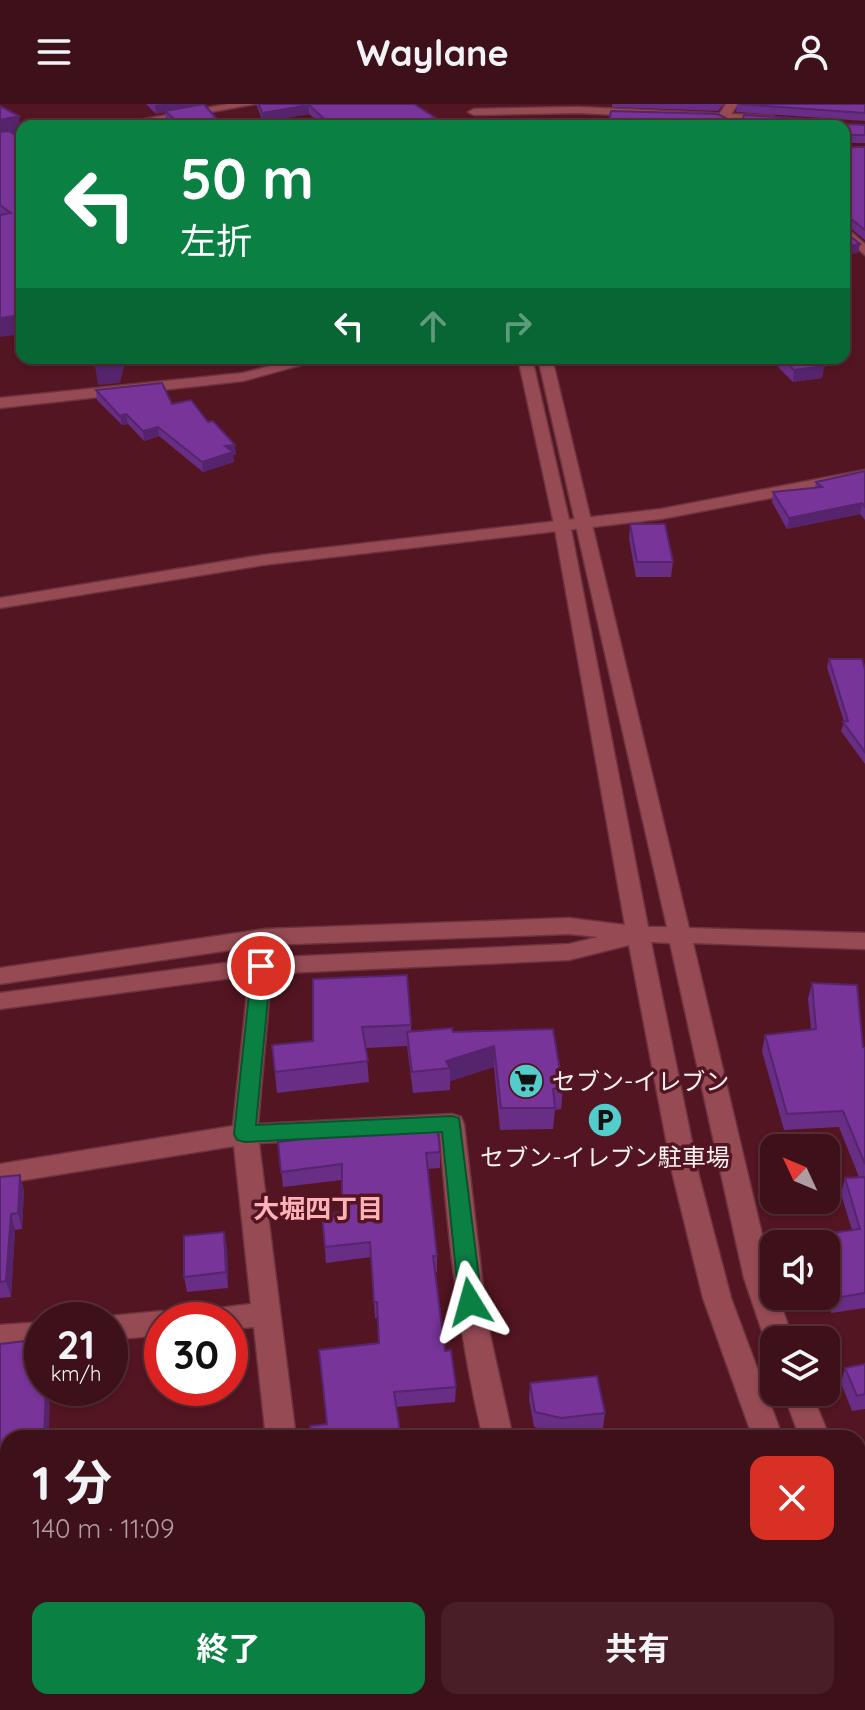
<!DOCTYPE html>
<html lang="ja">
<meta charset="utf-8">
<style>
body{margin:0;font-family:Quicksand,"Noto Sans JP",sans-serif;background:#491e26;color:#f1f3f6;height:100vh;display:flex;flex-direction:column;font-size:30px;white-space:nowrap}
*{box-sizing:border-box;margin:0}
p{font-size:26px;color:#ad9da2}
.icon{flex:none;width:44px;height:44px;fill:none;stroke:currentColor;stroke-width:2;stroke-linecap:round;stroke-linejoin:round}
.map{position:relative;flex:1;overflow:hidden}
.details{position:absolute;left:0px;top:1326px;width:866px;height:280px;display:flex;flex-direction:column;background:#3e1019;border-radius:24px 24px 0 0;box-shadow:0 2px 6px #0004,0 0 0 2px #573038}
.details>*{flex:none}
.guide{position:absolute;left:16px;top:16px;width:834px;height:244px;border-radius:16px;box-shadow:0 2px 6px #0004,0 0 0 2px #573038;background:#0b8043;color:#fff;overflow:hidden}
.needle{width:52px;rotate:314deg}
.buttons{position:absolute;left:760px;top:1030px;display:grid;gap:16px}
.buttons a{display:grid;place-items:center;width:80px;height:80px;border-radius:16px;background:#3e1019;box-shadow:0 2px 6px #0004,0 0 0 2px #573038;font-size:40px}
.speed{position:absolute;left:24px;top:1198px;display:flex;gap:16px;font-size:40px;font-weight:700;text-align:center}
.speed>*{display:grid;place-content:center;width:104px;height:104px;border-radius:50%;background:#3e1019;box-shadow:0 2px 6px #0004,0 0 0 2px #573038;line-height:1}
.speed small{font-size:20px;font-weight:400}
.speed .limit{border:12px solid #d22;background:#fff;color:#111}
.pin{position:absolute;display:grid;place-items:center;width:68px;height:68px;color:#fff;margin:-34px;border:4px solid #fff;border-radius:50%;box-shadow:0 2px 8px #0007}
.me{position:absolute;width:88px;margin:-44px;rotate:352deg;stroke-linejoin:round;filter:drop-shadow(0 0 6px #0008)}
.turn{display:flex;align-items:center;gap:28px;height:168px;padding:0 32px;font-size:36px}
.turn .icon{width:104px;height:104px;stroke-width:2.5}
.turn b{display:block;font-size:56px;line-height:68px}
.lanes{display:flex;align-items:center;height:76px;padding:0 32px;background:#0003;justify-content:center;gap:40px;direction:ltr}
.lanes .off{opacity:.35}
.round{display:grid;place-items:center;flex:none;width:84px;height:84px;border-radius:16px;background:#491e26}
.head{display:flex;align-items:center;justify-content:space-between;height:136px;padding:0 32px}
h1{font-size:48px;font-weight:700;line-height:60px}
.button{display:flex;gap:16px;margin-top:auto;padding:16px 32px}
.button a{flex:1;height:92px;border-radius:16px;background:#0b8043;color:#fff;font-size:32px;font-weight:700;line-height:92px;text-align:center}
.button a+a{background:#491e26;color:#f1f3f6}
header{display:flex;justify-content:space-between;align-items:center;height:104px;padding:0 32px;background:#3e1019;font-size:36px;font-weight:700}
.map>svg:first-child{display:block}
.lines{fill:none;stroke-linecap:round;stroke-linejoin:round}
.minor-casing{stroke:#6b343e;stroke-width:3}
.tertiary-casing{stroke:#6b343e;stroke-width:3}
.minor{fill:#964a54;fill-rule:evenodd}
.tertiary{fill:#964a54;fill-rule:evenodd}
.wall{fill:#682d84}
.shaded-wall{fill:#55246c}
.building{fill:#79349a;stroke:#55246c;stroke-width:2}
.route{fill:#0b8043;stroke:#07532c;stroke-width:2}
.labels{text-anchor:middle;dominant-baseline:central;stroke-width:7;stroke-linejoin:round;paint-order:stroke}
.poi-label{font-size:24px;fill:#fbf2f3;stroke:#531521;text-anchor:start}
.neighbourhood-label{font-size:26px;font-weight:bold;fill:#ffb1b8;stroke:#531521}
</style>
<header><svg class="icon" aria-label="menu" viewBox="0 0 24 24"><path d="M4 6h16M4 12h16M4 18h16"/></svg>Waylane<svg class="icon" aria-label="person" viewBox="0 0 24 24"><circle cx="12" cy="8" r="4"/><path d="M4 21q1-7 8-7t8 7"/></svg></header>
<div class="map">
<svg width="865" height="1606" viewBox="0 0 865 1606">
<rect width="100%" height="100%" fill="#531521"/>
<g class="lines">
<g class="minor-casing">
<path id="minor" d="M228,0h27l-122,22h-27z
M726,0h12l-8,12 11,10c-11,0 -19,2 -23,-10z
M844,122l21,18v11l-21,-18z
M301,254h25l-83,23 -243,27v-10l243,-25z
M865,366v10l-204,39 -398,46 -263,43v-10l263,-43 398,-46z
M261,854l8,2 3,6 -14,158 194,-10 9,3 3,7 23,197 26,117h-30c-24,-100 -35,-201 -43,-304l-181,9 37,295h-30l-12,-111 -24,2v-9h-48l4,-8 65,-8 -17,-158 -234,38v-20l233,-38 17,-160 3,-6z
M162,1207l10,4 2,5h-12v15l-52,5v-20h-10l10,-4z
M42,1218v24l-42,3v-24z
M0,1422h8v28h-8z"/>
</g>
<g class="tertiary-casing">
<path id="tertiary" d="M578,3l195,9 6,3 -6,3 -195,-9 -104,2 -6,-3 6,-3z
M518,254h14l38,166 78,403h19l-129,-569h14l137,570 176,5v16l-172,-6 81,342v11h4l15,44h-19v10l-5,-1 -4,-9 -21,-62 -74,-335 -19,-1 48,234 32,122 52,140h-30l-50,-140 -30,-122 -44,-231 -60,15 -308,14 -261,35v-16l261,-35 308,-14 29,-7 -29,-3 -304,11 -265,39v-16l265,-39 304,-11 56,7 -71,-401z
M783,1288h28l19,46h-30z
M858,1426l7,3v43l-7,-3z
M858,1520l7,3v43l-7,-3z"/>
</g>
<use href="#minor" class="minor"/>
<use href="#tertiary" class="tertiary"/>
</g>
<path class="wall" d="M146,0h51v2l19,12 1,8h-48l-3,-3 -1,-11 -9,2z
M256,0h158l22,22h-113l-14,-12 -46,8z
M612,0h112l-6,7 -106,-4z
M737,0h128v17l-129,-9z
M0,2l21,27 -7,1 8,6 -22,197z
M731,17l134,4v18h-21v-17z
M844,43h21v93l-21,-17z
M779,254h36l9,8 -2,12 -29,4 -15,-15z
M96,286l76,14 36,18 28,33h-3l1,7 -31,10 -44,-36 -15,5 -16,-17 -6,1 -25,-25z
M865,367v49l-5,-6 -73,15 -15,-27 1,-10 42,-4 1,-6z
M630,420l43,38 -2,15h-35l-7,-38z
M829,555l36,10v95l-24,-33 3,-9 -17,-55z
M313,875l98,46v7l142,-3 10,59 -2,21 -6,1 -2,19 -53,1 -6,-63 -44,14v9l-37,3 -6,-47 -41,2 3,34 -92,11 -5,-48 41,-4z
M812,879l53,65v260l-34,5 -6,-17h1v-52h-17l2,-8 41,-6 -11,-36 4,-16 14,-1 -20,-50 -55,3 -22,-79 3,-16 46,-6 -3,-30z
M389,1024l51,24v16l-13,1 10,87v16h-2l10,79 11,36 -1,15 -59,5 -69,17 52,-80 -1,-26h-3l-4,-61 -45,6 -4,-48 20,-3v-32l-59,7 -5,-45z
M20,1071l4,16 -2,38 -7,1 -4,67 -11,1v-121z
M227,1143l1,41 -41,4 -3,-15z
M0,1240l8,94v45l-8,1z
M865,1260v45l-13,2 -11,-28 4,-15z
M530,1279l75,30 -2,15 -43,6 -26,-7 -5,-28z"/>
<path class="shaded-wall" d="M162,0h35v3l-41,7 -1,-9z
M309,1v9l-46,8 -1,-9z
M19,12l2,17 -21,4v-17z
M216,14l1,8h-37v-2z
M436,14v8h-60z
M860,140l-2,9 -14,3v-9z
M22,211v19l-22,3v-19z
M119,254h7l-6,25 -22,2 -3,-19z
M824,262l-2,12 -29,4 1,-12z
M126,310l2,10 -6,1 -2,-9z
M158,323l1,9 -15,5 -1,-10z
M235,341l1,10h-3l1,7 -31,10 -1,-10 23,-16z
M862,399l-2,11 -73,15 2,-11z
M494,942v21l-44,14v-13l-4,-7z
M20,1071l4,16 -2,38 -4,-16z
M11,1110l4,16 -4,67 -5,-16z
M224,1128l3,15 1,41 -2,-16z
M46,1284h4l-1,50h-5z"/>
<path class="building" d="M204,0l12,14 -36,6 -15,-13z
M259,0h155l22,14 -60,8h-44l-23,-21 -47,8z
M738,0h127v9z
M0,2l19,10 -19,4z
M611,7l107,3 13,7h11l2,-6 98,6 3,3 20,1v10h-21v-9h-236z
M9,27l13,9v150l-1,1 1,24 -22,3v-103l11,-2 -11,-8v-73z
M844,43h21v83l-20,-16 -1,2z
M844,127l16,13 -16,3z
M97,254h22l-1,5 -23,3z
M782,254h33l9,8 -30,4z
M162,279l10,21 19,-4 17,22 5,-1 22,24 -10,1 8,6 -31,10 -44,-35 -15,4 -17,-17 -6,2 -24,-26z
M865,367v36l-3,-4 -73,15 -16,-26 49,-5 -6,-5z
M630,420h35l8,38h-36z
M829,555h33l3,10v83l-22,-30 5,-1z
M407,871l4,50 -49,2 6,34 -93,11 -3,-27 41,-4v-62z
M812,879l45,2 6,62 2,1v116l-22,-53 -56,3 -22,-79 51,-6z
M452,924l1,4 100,-3 10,59 -10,1 2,19h-54l-7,-62 -48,15 4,7 -38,4 -5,-40z
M437,1018l3,30 -14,1 11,103h-4l12,95 6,-1 5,37 -62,5 7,46h-89l-2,-12 17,-2 -8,-74 60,-7 -2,-41h-3l-4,-60 -45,5 -3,-32 20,-3v-48l-61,8 -3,-30 77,-9v-7l34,-1v3z
M20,1071l-2,38 -7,1 -5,67 -6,1v-105z
M865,1073v116l-29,5 -10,-24v-30h-12l-3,-8 49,-7 -15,-51z
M224,1128l2,40 -42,5v-41z
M42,1235v49h4l-2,50h-36v30h-8v-124z
M865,1260v30l-8,2 -12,-28z
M597,1272l8,37 -44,5 -26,-6 -5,-29z
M8,1494v104h513v8h-521v-111z"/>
<path class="route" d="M261,856l10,6 -15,159 196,-9 7,2 23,184 -4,7 -8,3 -8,-3 -3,-7 -17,-170 -197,10 -8,-2 -3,-6 18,-168z"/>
<defs>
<g id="supermarket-disc" transform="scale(1.8)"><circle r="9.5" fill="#53cdcb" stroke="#531521"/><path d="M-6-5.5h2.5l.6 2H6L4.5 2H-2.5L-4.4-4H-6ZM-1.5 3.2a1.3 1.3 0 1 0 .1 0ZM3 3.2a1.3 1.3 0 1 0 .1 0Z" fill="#111"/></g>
<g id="parking-disc" transform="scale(1.8)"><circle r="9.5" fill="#53cdcb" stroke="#531521"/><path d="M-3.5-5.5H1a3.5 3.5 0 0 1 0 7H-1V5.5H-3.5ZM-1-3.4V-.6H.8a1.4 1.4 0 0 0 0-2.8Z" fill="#111"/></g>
</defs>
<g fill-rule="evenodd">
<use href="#supermarket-disc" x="526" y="977"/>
<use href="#parking-disc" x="605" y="1016"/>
</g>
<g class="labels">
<g class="poi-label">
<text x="552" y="977">セブン-イレブン</text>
<text x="605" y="1053" text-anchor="middle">セブン-イレブン駐車場</text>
</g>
<g class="neighbourhood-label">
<text x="318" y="1104">大堀四丁目</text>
</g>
</g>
</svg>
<div class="buttons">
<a><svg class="needle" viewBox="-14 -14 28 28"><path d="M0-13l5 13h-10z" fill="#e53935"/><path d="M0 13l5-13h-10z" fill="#ad9da2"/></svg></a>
<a><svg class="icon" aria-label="sound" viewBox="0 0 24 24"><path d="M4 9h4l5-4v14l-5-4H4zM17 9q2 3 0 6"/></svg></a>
<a><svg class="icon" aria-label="layers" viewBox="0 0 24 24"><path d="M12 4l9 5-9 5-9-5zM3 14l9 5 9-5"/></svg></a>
</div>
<div class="speed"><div>21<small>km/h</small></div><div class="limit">30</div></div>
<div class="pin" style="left:261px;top:862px;background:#d93025"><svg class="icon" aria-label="arrive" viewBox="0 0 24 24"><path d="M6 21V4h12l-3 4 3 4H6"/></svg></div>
<svg class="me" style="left:470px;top:1198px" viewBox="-20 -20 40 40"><path d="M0-17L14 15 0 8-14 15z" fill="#0b8043" stroke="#fff" stroke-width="4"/></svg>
<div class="guide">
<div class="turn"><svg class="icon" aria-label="left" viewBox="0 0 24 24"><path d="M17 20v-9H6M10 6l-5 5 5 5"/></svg><div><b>50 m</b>左折</div></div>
<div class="lanes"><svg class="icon" aria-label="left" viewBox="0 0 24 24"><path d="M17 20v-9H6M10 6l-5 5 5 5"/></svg><svg class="icon off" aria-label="ahead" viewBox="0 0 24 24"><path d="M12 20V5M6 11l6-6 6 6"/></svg><svg class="icon off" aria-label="right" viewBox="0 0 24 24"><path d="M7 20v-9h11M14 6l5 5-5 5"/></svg></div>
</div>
<section class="details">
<div class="head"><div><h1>1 分</h1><p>140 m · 11:09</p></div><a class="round" style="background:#d93025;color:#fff"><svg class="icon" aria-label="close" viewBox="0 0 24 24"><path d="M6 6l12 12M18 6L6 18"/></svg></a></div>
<div class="button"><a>終了</a><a>共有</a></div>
</section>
</div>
